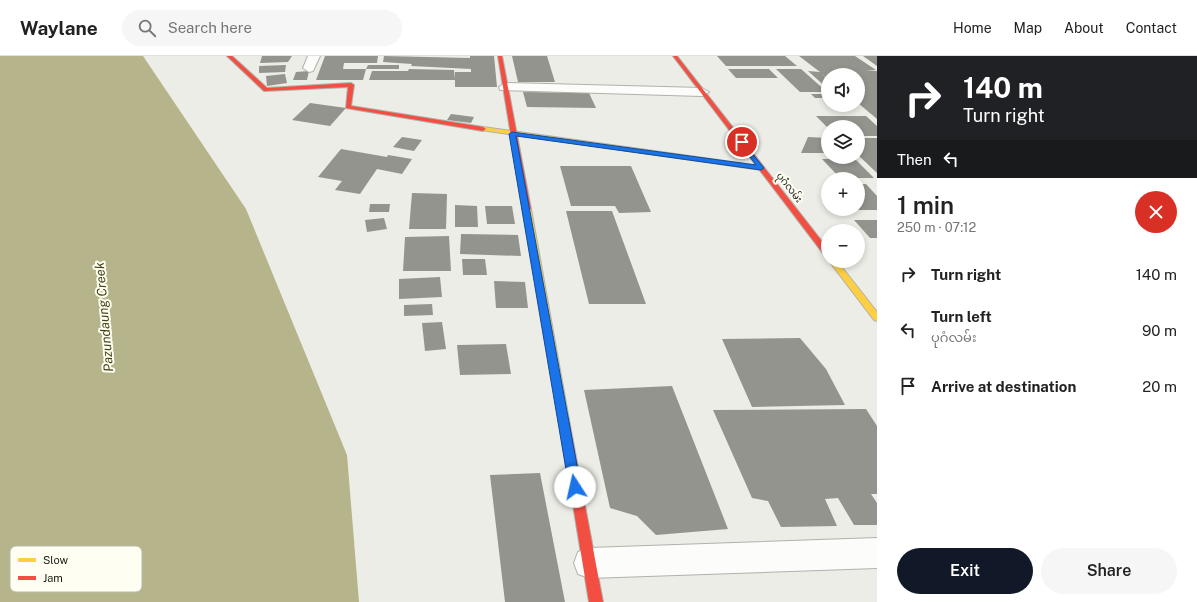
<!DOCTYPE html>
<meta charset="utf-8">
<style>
body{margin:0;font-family:"Public Sans","Noto Sans Myanmar",sans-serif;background:#f6f6f6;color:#222;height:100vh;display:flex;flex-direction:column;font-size:15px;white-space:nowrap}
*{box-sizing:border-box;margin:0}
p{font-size:13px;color:#767676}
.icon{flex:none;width:22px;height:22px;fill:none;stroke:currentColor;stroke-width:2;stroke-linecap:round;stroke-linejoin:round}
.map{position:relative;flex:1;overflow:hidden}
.sheet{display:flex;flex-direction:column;background:#fff;width:320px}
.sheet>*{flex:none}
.banner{background:#202124;color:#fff;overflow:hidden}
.fabs{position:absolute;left:821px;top:12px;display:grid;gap:8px}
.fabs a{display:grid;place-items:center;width:44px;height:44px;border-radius:50%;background:#fff;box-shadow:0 2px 6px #0003;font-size:20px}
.pin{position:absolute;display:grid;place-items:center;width:34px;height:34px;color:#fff;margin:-17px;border:2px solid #fff;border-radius:50%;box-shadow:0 1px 4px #0007}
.me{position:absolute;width:44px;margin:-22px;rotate:350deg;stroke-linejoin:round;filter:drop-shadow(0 0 3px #0008)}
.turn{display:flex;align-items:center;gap:14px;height:84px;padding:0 20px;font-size:18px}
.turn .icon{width:52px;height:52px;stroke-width:2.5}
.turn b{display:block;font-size:28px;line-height:34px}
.then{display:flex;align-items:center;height:38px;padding:0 20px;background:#0003;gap:8px;font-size:15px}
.round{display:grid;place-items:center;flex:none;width:42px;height:42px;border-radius:21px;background:#f6f6f6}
.overview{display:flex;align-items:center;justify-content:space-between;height:68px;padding:0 20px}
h1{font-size:24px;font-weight:600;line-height:30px}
.button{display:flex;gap:8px;margin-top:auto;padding:8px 20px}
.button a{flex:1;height:46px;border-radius:24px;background:#111827;color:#fff;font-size:16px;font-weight:600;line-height:46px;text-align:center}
.button a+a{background:#f6f6f6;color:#222}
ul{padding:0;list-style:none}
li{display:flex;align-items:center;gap:12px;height:56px;padding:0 20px}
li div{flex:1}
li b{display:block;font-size:15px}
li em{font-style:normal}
header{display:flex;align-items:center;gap:24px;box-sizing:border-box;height:56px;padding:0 20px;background:#fff;border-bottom:1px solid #e0e0e0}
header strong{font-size:19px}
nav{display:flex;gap:22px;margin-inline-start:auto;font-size:14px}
.search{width:280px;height:36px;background:#f6f6f6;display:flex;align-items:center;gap:10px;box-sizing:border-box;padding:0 14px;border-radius:22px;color:#767676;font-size:15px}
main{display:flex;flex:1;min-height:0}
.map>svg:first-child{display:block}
.water{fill:#b5b48a}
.building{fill:#94948f}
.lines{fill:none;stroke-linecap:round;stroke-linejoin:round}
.street-casing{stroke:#b1b1ac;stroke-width:2}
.slow-casing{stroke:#b1b1ac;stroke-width:2}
.jam-casing{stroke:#b1b1ac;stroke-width:2}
.street{fill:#fcfcfb;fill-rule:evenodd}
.slow{fill:#ffcf43;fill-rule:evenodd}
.jam{fill:#f24e42;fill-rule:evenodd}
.route{fill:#1a73e8;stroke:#114b97}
.labels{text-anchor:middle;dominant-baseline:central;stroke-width:4;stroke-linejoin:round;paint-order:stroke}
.far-street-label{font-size:10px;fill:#191915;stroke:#fefef2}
.water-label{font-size:13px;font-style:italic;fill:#454315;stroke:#fefef2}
.key{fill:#fefef2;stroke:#b9b9b0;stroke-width:1}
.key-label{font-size:11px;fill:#191915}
</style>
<header>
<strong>Waylane</strong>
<div class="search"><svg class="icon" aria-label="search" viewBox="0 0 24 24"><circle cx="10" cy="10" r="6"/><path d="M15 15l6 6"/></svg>Search here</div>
<nav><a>Home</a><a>Map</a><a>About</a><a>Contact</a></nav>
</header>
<main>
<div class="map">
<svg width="877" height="546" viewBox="0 0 877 546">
<rect width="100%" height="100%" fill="#edede7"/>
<path class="water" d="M0,0h143l103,153 101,246 12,147h-359z"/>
<path class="building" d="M262,0h30l-4,6 -28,1z
M325,0h53l-1,7h-33l-1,6h23l-3,11h-47z
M384,0l86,2v-2h24l3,31h-42v-7h-86l3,-9h36l1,-2 45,1 1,9v-7h16v-3l-60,-3 1,-2 -29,-2z
M512,0h35l8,26h-37z
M717,0h68l12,10h-71z
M799,0h56l21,14 -10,1h11v48l-19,-16v-28h-30v4l-6,-5 6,6v9l-20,-18 12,1z
M863,0h14v10z
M286,9l-1,7 -26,1v-7z
M368,9h31v4h-33z
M728,13h41l9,9h-42z
M776,13h25l26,23h-27z
M309,15l-2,9h-14l3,-8z
M285,18l2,9 -20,3 -1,-10z
M523,36l66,1 7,15 -69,-1z
M811,38h17v4h-13z
M310,47l36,5 -16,18 -38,-6z
M451,58l23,3 -3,6 -24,-3z
M816,60h50l11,10v10h-19v-9h-31z
M402,81l20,3 -8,11 -21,-4z
M808,81l20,1v15h-27z
M858,82h19v35l-19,-18z
M341,93l46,8 1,-2 24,4 -10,15 -25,-5 -17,25 -25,-4 7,-9 -24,-4z
M822,103h33l19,19h-34z
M560,110h71l20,46 -32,1 -4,-7h-44z
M858,128h8l11,12v14h-19z
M412,137l35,1 -1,35h-37z
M370,148h20l-1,8h-20z
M455,149l22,1 1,21h-23z
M485,150h27l3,18h-28z
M566,155h46l34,93h-57z
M384,162l3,11 -20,3 -2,-12z
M854,164h23v18h-7z
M461,178l57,1 3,21 -61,-2z
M449,180l2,35h-48l2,-34z
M462,203h23l2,16h-24z
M440,221l2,20 -43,2v-20z
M494,225l31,1 3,26h-32z
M432,248l1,11 -29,1v-11z
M442,266l4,27 -21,2 -3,-28z
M800,282l26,31 19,36 -93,2 -30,-68z
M506,288l5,30 -51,1 -3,-30z
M672,330l56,143 -72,6 -19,-19 -27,-8 -26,-118z
M866,353l11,17v68h-6l6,9v22h-23l-16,-27 -13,1 12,27 -56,1 -13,-26 -16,-3 -39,-88z
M540,417l25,129h-60l-15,-127z"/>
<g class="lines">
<g class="street-casing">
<path id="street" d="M308,0h12l-7,15 -4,1 -6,-4z
M505,27l197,5 7,4 -7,4 -202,-6 -1,-3z
M877,482v30l-288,10 -11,-4 -4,-11 4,-11 11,-4z"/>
</g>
<g class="slow-casing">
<path id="slow" d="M483,71l278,39 3,2 -3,2 -280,-40v-2z
M524,151h3l4,2 38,211 -1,3 -4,1 -4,-1 -1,-3 -36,-211z
M829,205h8l40,51v9l-3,-1z"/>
</g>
<g class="jam-casing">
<path id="jam" d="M227,0h5l35,32 84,-5 3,2 -3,21 132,21 3,2 -3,2 -137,-23 2,-21 -84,4z
M498,0h4l29,153 -4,2 -4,-2z
M673,0h4l151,193v8l-3,-1z
M564,360l4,1 1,3 34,182h-14l-30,-182 1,-3z"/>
</g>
<use href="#street" class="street"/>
<use href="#slow" class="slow"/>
<use href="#jam" class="jam"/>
</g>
<path class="route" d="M512,76l244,33 -17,-23 3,-1 22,27 -3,2 -245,-34 65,351 -2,4 -4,1 -4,-1 -2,-4 -60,-353z"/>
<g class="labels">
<g class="far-street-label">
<text transform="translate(790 131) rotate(52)">ပုဂံလမ်း</text>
</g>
<g class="water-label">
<text transform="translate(104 261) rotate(-95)">Pazundaung Creek</text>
</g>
</g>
<rect x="10" y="490" width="132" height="46" rx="6" class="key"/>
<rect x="18" y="502" width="18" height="4" fill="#ffcf43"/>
<rect x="18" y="520" width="18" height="4" fill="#f24e42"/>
<g class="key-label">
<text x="43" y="508">Slow</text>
<text x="43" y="526">Jam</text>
</g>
</svg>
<div class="fabs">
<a><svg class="icon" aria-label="sound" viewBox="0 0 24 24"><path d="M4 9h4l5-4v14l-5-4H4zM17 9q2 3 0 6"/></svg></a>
<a><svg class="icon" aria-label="layers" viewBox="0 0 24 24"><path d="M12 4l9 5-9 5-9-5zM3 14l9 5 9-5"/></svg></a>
<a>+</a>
<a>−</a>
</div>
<div class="pin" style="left:742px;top:86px;background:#d93025"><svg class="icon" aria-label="arrive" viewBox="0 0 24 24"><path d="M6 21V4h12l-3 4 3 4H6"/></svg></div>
<svg class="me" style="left:575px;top:431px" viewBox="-20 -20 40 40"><circle r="19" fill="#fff"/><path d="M0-13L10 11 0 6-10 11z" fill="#1a73e8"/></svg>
</div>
<section class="sheet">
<div class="banner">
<div class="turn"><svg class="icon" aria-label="right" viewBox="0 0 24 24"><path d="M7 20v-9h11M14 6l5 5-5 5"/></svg><div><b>140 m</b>Turn right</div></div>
<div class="then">Then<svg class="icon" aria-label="left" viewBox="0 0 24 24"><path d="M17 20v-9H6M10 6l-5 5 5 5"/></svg></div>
</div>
<div class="overview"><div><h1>1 min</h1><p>250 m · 07:12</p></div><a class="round" style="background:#d93025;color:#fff"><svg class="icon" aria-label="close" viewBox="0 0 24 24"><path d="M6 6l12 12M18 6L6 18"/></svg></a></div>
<ul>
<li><svg class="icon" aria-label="right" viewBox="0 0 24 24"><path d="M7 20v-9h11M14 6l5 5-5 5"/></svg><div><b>Turn right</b></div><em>140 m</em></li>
<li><svg class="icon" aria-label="left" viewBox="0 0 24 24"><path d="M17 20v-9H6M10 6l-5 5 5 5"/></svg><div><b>Turn left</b><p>ပုဂံလမ်း</p></div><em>90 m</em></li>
<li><svg class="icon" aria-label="arrive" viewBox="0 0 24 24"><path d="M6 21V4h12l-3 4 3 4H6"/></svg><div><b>Arrive at destination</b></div><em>20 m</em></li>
</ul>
<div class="button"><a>Exit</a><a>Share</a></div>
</section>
</main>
